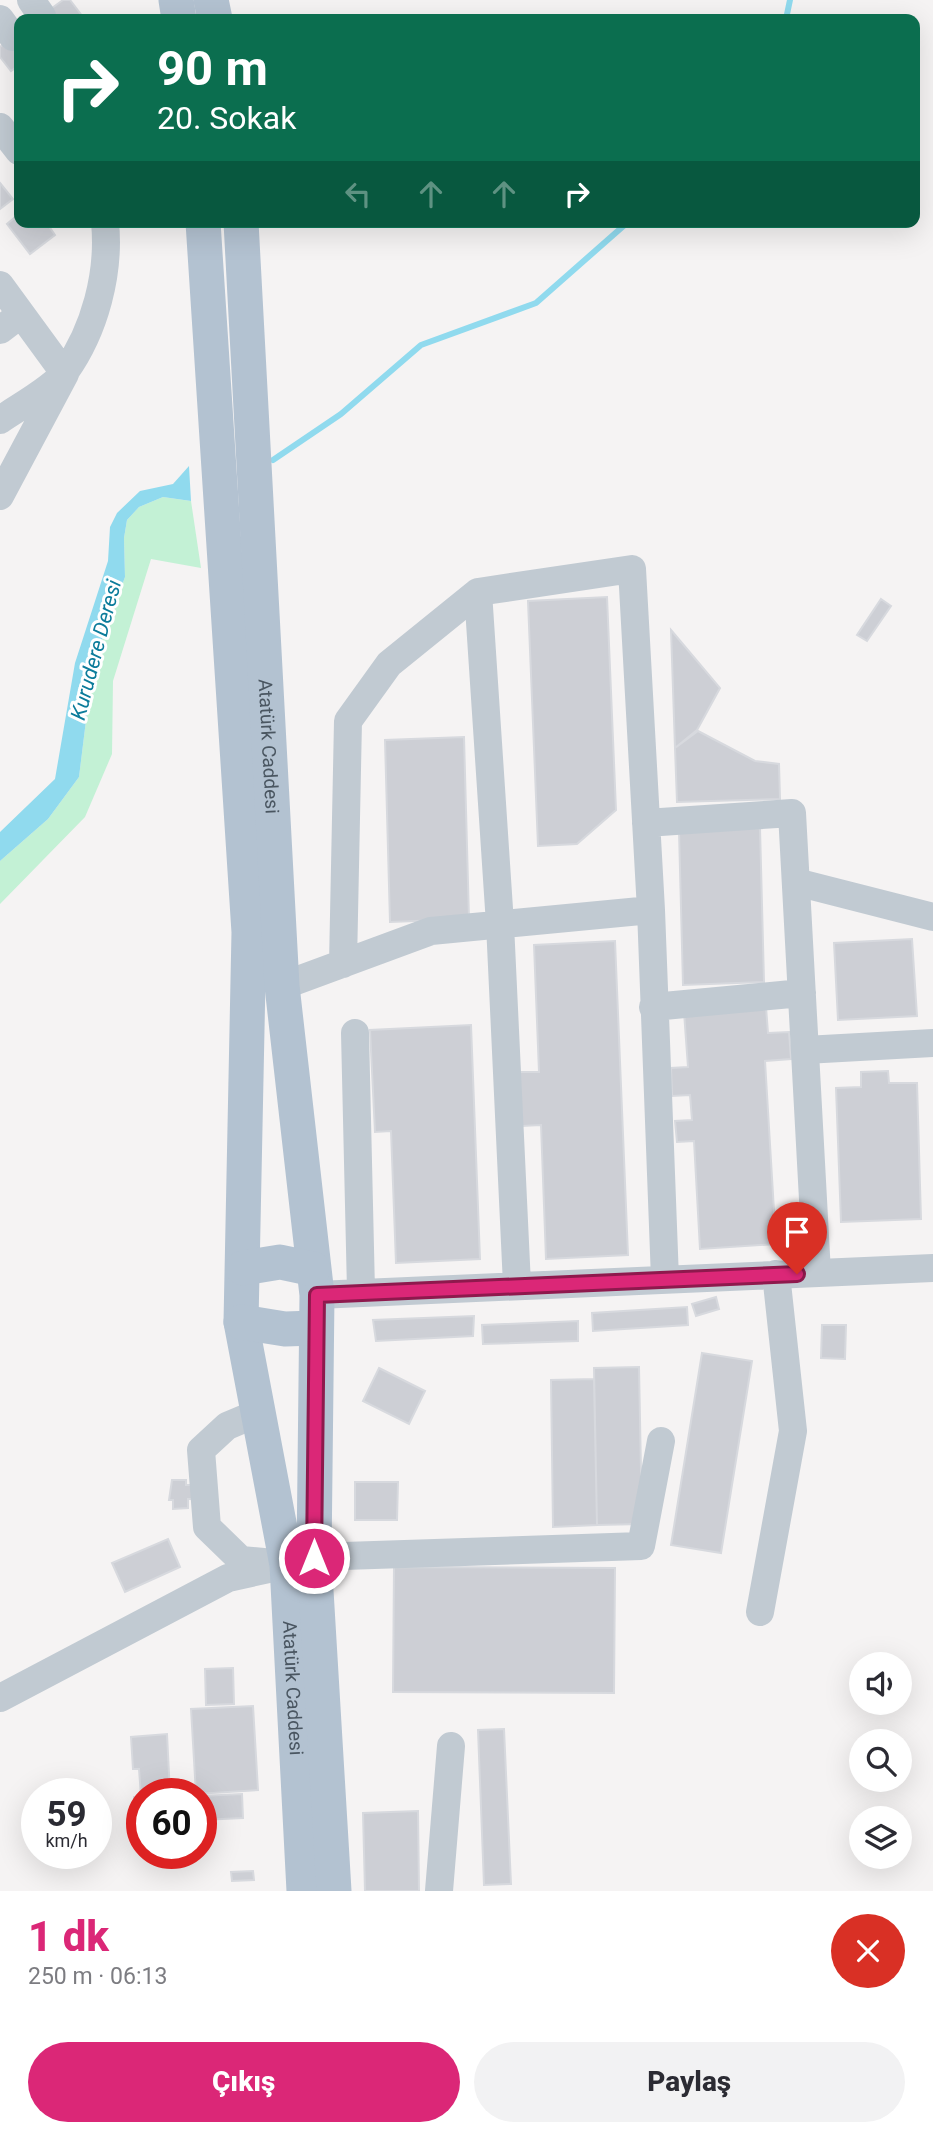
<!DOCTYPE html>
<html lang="tr">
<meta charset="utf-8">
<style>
body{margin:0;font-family:Roboto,sans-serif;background:#f2f2f3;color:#2b2b33;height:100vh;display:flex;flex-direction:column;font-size:26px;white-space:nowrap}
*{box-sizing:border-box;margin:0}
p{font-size:23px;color:#7c7c81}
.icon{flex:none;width:38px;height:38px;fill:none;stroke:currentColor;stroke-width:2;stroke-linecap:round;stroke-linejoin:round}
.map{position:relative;height:1891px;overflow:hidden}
.drawer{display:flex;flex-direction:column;background:#fff;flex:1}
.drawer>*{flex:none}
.top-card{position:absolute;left:14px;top:14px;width:906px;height:214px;border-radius:14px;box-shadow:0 7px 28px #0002;background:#0b6e4f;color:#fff;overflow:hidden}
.controls{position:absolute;left:849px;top:1652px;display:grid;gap:14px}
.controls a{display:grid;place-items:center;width:63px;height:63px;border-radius:50%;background:#fff;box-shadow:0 7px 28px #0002;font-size:35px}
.speed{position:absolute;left:21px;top:1778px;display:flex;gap:14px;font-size:35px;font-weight:700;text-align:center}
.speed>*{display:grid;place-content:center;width:91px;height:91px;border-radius:50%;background:#fff;box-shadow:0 7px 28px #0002;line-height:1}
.speed small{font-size:18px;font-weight:400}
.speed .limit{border:10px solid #d22;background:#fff;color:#111}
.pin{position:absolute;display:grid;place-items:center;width:60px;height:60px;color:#fff;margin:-72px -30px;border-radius:50% 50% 50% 0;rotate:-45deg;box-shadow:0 0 7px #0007}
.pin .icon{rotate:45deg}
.me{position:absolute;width:77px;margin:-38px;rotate:0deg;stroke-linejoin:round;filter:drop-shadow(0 0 5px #0008)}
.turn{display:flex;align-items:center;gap:24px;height:147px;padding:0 28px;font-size:32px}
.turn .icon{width:91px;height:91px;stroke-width:2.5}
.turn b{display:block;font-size:49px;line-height:60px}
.lanes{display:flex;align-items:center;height:66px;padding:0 28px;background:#0003;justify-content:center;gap:35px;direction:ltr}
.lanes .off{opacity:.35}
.round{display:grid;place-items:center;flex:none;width:74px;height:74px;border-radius:37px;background:#f2f2f3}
.head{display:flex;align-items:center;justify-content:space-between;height:119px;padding:0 28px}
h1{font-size:42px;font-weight:800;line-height:52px;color:#db2777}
.button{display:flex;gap:14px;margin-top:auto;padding:14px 28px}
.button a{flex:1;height:80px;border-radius:42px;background:#db2777;color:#fff;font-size:28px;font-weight:800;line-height:80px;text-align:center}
.button a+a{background:#f2f2f3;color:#2b2b33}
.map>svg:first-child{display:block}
.green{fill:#c3f1d5}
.water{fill:#90daee}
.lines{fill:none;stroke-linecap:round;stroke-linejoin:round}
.stream{stroke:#90daee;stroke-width:6}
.building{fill:#cdcfd5;stroke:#d7d9de;stroke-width:2}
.minor{stroke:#c1cad2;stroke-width:28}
.major{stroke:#b3c2d1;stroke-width:35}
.route-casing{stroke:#8e194d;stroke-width:18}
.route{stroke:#db2777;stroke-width:12}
.labels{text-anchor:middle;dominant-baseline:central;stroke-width:6;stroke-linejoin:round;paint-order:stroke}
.street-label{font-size:19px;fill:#4a5661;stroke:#fff}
.water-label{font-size:21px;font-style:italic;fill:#0c7c9b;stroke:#fff}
</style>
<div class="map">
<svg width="933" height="1891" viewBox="0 0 933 1891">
<rect width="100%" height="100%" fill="#f5f3f3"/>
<path class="green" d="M163,497l28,4 10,67 -50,-9 -38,122 -1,73 -27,63 -85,87v-43l48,-42 31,-42 14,-113 32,-87 -1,-39 3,-18 12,-13z"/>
<path class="water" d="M189,466l2,35 -28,-4 -24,10 -12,13 -3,18 1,39 -32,87 -14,113 -31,42 -48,42v-29l55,-53 20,-116 33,-102 2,-34 7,-14 23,-22 33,-7z"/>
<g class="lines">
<path class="stream" d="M786,19l4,-19
M273,460l68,-46 80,-69 115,-42 92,-81"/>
</g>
<path class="building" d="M63,0h7l13,17 -46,2z
M19,32v33l-8,6 -11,-14v-10z
M0,183l13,16 -13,10z
M19,214v8h27l9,13 -25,19 -23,-30z
M607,597l9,213 -39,34 -39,2 -10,-245z
M881,599l10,7 -24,35 -10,-6z
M671,630l49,58 -23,42 -22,18z
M698,731l57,30 24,3 1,35 -103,3 -2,-54z
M464,737l5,182 -79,3 -5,-182z
M760,828l4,154 -81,3 -4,-154z
M912,939l5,77 -79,4 -4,-77z
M615,941l13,314 -82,4 -5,-134 -19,1 -3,-54h20l-5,-127z
M766,1007l2,26 21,-1 2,27 -26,2 11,183 -76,5 -6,-108 -17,1 -2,-21 17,-1 -2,-25 -18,1 -1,-28 17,-1 -4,-55z
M471,1025l9,234 -84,4 -5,-132 -16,1 -5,-102z
M888,1071l1,12h28l4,136 -80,3 -5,-134 25,-1v-15z
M716,1297l3,12 -23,7 -4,-12z
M687,1307l1,18 -95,6 -1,-18z
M474,1316l-1,20 -97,5 -3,-21z
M578,1321v20l-95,3 -1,-19z
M822,1325h24l-1,34 -24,-1z
M702,1353l50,8 -31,192 -50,-8z
M639,1367l3,157 -45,1 -3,-157z
M379,1368l46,23 -16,33 -46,-23z
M594,1379l3,146 -44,2 -2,-147z
M172,1480h14v5h6v14h-4v9l-15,1v-9h-4z
M355,1482h43l-1,38h-42z
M168,1539l12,28 -55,25 -13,-29z
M394,1567l221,1 -1,125 -221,-1z
M233,1668l1,36 -28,1 -1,-36z
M253,1706l5,84 -62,4 -5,-85z
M504,1729l7,155 -27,1 -6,-155z
M167,1734l3,60h-28v45l-5,1 -3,-43 7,-1 -2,-27h-6l-2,-32z
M242,1794l1,24 -42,2v-24z
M418,1811l1,80h-54l-2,-78z
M253,1871l1,9 -22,1 -1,-9z"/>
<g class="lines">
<path class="minor" d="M31,0l11,16
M0,19l13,18
M0,127l19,24
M0,285l65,89 -65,122
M0,330l21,-16
M0,420c17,-12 54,-32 65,-48 30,-42 45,-99 40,-150
M478,592l22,332 17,361
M646,823l146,-10 25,460
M796,882l137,35
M343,964l5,-243 41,-57 89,-72 154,-23 19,341 14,369
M282,986l149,-55 220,-21
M653,1007l149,-14
M355,1033l6,258
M805,1050l128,-7
M317,1295l616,-27
M258,1413l-31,13 -26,24 6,77 34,33 33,3
M314,1557l327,-11 20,-105
M760,1612l33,-181 -17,-157
M0,1698l228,-120 59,-13
M439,1891l12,-145"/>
<g class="major">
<path d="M176,0l3,19"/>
<path d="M211,0l4,19"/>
<path id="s1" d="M203,222l46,710 -8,390 46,243 17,326"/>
<path id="s2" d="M241,222l41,764 35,309 -3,262 20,334"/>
<path d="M243,1268l37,-6 33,7"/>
<path d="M241,1322l44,7 30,-1"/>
</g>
</g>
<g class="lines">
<g class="route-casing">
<path id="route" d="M314,1558l3,-263 480,-21"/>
</g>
<use href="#route" class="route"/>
</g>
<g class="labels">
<g class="street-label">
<text stroke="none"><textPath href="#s2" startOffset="525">Atatürk Caddesi</textPath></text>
<text stroke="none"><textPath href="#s1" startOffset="1472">Atatürk Caddesi</textPath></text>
</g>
<g class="water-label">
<text transform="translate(96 650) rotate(-75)">Kurudere Deresi</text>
</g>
</g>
</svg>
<div class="controls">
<a><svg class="icon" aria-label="sound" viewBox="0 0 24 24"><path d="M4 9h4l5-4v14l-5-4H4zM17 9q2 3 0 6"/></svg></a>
<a><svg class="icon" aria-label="search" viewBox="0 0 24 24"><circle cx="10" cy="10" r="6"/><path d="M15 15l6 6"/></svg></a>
<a><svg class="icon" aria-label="layers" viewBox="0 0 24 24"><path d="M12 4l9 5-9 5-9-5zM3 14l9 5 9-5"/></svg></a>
</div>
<div class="speed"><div>59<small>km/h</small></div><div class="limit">60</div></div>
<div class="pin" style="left:797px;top:1274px;background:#d93025"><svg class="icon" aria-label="arrive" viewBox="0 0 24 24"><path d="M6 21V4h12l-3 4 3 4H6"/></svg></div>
<svg class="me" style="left:314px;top:1558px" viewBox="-20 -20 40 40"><circle r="17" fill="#db2777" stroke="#fff" stroke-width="3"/><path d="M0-11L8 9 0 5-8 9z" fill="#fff"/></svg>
<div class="top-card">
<div class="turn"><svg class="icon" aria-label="right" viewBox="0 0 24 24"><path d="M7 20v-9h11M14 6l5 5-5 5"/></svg><div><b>90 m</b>20. Sokak</div></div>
<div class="lanes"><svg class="icon off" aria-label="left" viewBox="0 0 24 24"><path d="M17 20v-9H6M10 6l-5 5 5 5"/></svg><svg class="icon off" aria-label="ahead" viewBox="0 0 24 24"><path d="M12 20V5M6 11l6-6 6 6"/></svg><svg class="icon off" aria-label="ahead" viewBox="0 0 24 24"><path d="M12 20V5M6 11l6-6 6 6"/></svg><svg class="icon" aria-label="right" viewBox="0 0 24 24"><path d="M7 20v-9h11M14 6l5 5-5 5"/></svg></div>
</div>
</div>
<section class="drawer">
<div class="head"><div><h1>1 dk</h1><p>250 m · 06:13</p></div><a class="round" style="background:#d93025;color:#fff"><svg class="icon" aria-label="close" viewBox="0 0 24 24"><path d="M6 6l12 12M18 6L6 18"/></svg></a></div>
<div class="button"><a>Çıkış</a><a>Paylaş</a></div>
</section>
